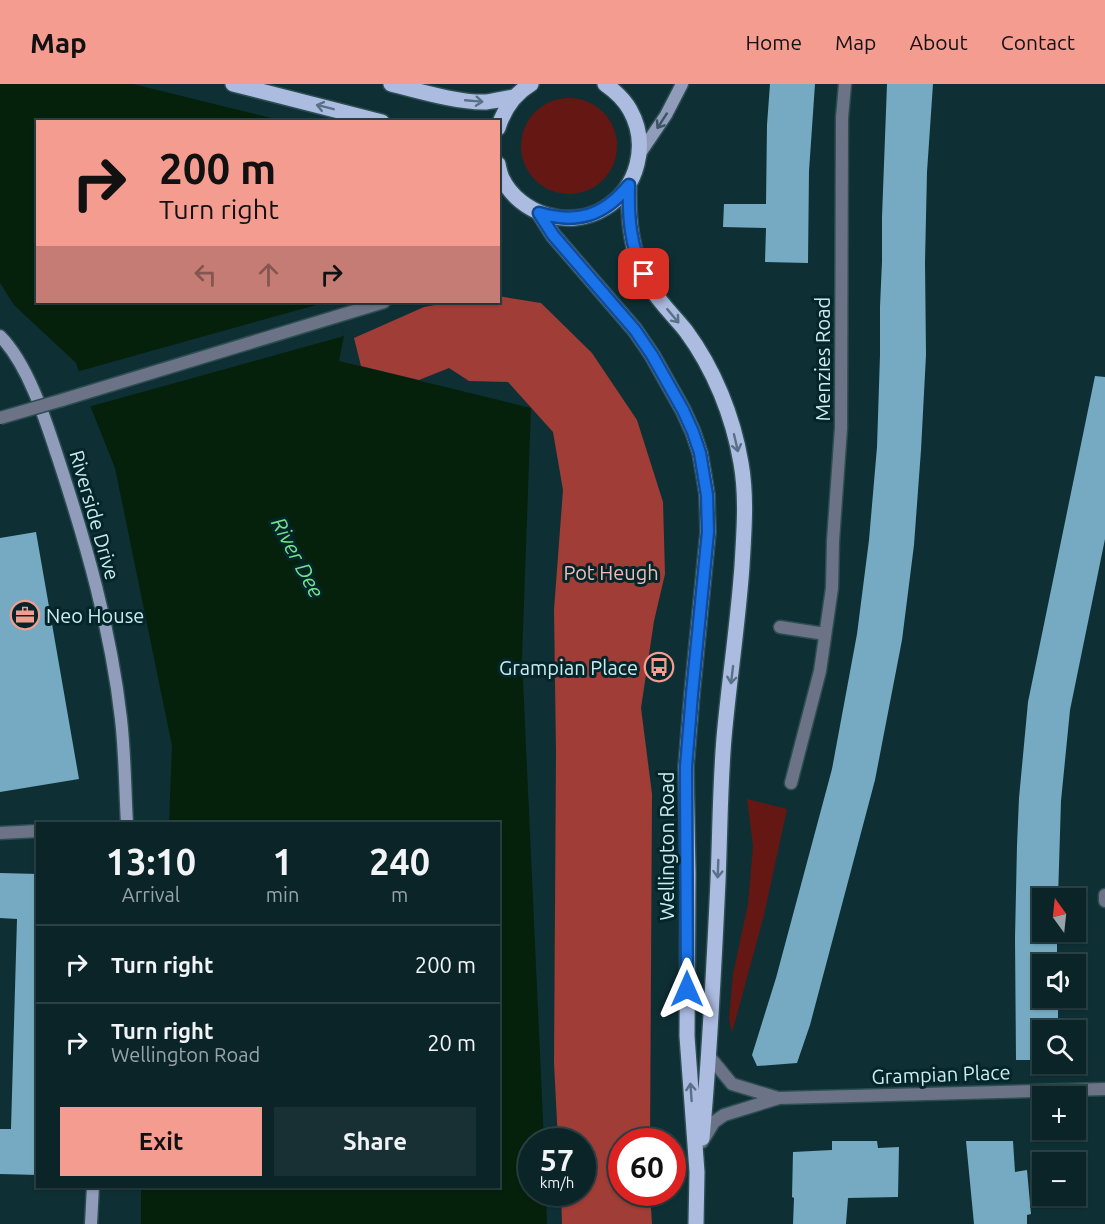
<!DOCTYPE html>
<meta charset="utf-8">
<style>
body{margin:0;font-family:Ubuntu,sans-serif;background:#183034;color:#f1f3f6;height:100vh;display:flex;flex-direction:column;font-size:22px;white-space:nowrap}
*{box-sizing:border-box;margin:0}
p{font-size:20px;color:#99a4a8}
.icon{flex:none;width:33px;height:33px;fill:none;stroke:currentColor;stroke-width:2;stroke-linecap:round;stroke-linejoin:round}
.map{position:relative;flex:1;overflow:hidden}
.details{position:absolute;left:36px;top:738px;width:464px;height:366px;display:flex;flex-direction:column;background:#0a2428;border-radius:0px;box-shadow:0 2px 4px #0004,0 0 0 2px #2a4145}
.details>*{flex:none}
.hud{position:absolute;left:36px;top:36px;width:464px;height:183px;border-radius:0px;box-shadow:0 2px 4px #0004,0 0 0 2px #2a4145;background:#f59c91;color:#111;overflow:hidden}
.needle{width:39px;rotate:345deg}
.controls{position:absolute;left:1032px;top:804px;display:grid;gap:12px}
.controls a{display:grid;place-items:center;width:54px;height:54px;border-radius:0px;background:#0a2428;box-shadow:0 2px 4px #0004,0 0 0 2px #2a4145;font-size:30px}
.speed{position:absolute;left:518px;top:1044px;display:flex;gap:12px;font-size:30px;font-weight:700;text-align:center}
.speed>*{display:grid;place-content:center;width:78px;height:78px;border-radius:50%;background:#0a2428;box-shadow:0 2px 4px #0004,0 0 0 2px #2a4145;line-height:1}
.speed small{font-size:15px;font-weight:400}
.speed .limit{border:9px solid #d22;background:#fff;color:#111}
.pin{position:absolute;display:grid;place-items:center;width:51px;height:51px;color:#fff;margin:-26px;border-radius:12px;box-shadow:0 3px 9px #0006}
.me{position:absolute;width:66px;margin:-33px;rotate:0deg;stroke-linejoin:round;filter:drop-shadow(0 0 4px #0008)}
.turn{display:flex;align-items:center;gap:21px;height:126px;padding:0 24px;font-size:27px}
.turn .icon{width:78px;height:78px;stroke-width:2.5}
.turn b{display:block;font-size:42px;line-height:51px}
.lanes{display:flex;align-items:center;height:57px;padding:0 24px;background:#0003;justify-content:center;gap:30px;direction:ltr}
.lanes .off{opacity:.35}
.eta{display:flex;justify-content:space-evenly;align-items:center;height:102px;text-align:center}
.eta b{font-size:36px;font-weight:600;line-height:42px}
.button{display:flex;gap:12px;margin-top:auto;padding:12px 24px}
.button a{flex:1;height:69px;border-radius:0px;background:#f59c91;color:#111;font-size:24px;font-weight:600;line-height:69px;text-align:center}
.button a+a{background:#183034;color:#f1f3f6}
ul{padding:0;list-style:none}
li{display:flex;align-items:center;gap:18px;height:78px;padding:0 24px;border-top:2px solid #2a4145}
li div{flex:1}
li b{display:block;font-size:22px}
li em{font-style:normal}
header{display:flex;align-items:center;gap:36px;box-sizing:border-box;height:84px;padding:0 30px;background:#f59c91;color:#111}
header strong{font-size:28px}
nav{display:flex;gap:33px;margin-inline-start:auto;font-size:21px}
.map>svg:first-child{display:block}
.green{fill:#651713}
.forest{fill:#a03d36}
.water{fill:#06210b}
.pier{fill:#0e3035}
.building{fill:#75aac2}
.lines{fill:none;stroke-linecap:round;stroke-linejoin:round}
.street-casing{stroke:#2c4e53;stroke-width:15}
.secondary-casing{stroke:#2c4e53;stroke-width:15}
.primary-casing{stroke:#2c4e53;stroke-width:18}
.street{stroke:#6c7386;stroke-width:12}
.secondary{stroke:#909cb9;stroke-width:12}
.primary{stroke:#acbce1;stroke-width:15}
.street-bridge-casing{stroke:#2c4e53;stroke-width:15;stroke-linecap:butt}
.street-bridge{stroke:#6c7386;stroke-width:12}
.oneway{stroke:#587186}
.oneway2{stroke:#3b5564}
.route-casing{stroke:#114b97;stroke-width:15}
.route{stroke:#1a73e8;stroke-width:10}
.labels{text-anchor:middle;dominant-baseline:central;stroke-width:6;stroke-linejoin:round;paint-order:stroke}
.street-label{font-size:20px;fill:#ccebef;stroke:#03262b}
.park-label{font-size:20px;fill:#f3bcb5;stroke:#03262b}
.poi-label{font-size:20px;fill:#ccebef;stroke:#03262b;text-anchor:start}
.water-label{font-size:21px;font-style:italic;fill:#75e387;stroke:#03262b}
</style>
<header>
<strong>Map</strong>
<nav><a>Home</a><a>Map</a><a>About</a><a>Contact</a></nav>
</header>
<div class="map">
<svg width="1105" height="1140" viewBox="0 0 1105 1140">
<rect width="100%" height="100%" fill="#0e3035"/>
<path class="green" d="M521 62a48 48 0 1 1 96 0a48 48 0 1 1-96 0Z
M747,715l40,10 -23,106 -32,118 -3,-14 4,-45 15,-70 5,-58z"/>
<path class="forest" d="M498,212l43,7 51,50 45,67 26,82 2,72 -11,47 -13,87 11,86 -2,347 -29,1v50l29,1 2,31h-90l-1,-31 21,-1v-50l-24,-1 -4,-78 2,-311 -2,-142 9,-120 -10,-58 -45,-50 -39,-1 -20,-13 -30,12 -58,-14 -7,-28 70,-31 26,-5h48z"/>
<path class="water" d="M0,0h391l-8,37 -345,1v180h296l10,34 -5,25 192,47 -9,250 22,483 -13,1v50l15,1 1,31h-406v-37l357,-1v-362l-329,-1 3,-77 -57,-278 -28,-70 -11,-35 -62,-58 -14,-22z"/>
<path class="pier" d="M133,0h261l-9,37h-102z
M327,218h7l10,34 -256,71 -12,-35z"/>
<path class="building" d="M770,0h45l-6,87 -1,92 -43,-1 1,-34 -43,-1 1,-23h42l1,-79z
M887,0h46l-6,88 -2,90 1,93 -5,95 -7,95 -12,95 -27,140 -65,245 -13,38 -40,3 -5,-11 24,-77 56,-209 25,-135 12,-94 8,-93 3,-92v-48l2,-46v-44z
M1095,292l10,1v162l-35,171 -9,91 -3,97h-16v34h15v32h-15v34h16v32h-16v30h-26l-1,-122 2,-93 2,-47 9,-96z
M36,448l43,247 -79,13v-254z
M0,789l38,1v301l-38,-1v-45h11l6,-210 -17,-1z
M832,1057h45l1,7 21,-1 -1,50 -50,1 -2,26h-53l1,-26 -2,-1 1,-45 39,-2z
M966,1057h47l2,31 12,-2 4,44 -4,1v9h-53z"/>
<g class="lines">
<g class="street-casing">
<path id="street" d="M62,316l322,-98
M780,543l45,7
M791,699l29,-112 12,-83 1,-47 8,-113 1,-310 3,-34
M0,749l38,-2
M1105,811v6
M709,972l23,28 46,14
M702,1058l12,-20 10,-7 55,-17 326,-9"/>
</g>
<g class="secondary-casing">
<path id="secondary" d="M639,71l27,-40 16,-31
M0,252c28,28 46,85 58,122 28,85 53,172 63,261 4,35 4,70 6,105
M91,1140l2,-38"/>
</g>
<g class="primary-casing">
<path id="primary" d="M233,0l149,38
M391,0c28,7 68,19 95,18 9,-1 19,-4 29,-5
M498,44c6,-19 16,-34 33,-44
M498,80c1,5 2,10 4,14 18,37 68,52 103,30 33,-20 44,-64 25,-98 -6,-11 -15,-19 -25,-26
M629,101c-1,35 2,69 20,100 10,17 25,31 37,46 28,38 47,85 55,132 6,34 3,68 1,103 -4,58 -13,115 -18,172 -4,48 -4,96 -6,143 -4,86 -8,172 -16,257
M539,129l14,22 82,95 17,25 31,55 10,22 7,21 4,23 3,19 1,37 -16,162 -6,73 2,106 -1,163 10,136 -1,52"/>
</g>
<use href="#street" class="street"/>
<use href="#secondary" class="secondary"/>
<use href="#primary" class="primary"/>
<g class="street-bridge-casing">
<path id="street-bridge" d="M0,334l62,-18"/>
</g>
<use href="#street-bridge" class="street-bridge"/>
</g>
<defs><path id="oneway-shaft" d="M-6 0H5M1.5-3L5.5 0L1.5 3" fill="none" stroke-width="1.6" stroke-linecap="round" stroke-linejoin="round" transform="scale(1.5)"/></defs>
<g class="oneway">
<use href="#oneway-shaft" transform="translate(474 17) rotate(5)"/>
<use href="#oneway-shaft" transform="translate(325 23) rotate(-166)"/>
<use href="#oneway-shaft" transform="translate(673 232) rotate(50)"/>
<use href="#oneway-shaft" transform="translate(736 359) rotate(77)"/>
<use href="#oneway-shaft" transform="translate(732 591) rotate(97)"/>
<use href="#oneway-shaft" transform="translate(718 785) rotate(92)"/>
<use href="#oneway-shaft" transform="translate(691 1008) rotate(-94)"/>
</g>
<use class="oneway2" href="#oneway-shaft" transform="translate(662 37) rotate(123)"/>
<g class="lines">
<g class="route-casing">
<path id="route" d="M644,190c-14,-29 -16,-58 -15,-89 -25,31 -52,39 -90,28l14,22 82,95 17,25 31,55 10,22 7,21 7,42 1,37 -16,162 -6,73 1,222"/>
</g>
<use href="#route" class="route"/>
</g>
<defs>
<g id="office-ring" transform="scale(1.5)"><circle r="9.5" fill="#03262b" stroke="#f59c91" stroke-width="1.5"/><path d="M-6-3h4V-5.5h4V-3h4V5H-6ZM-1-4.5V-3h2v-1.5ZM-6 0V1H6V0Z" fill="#f59c91"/></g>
<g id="bus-ring" transform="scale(1.5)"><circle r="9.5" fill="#03262b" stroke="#f59c91" stroke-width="1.5"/><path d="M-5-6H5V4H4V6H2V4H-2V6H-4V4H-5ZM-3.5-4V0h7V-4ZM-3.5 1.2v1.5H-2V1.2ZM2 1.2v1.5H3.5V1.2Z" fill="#f59c91"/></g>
</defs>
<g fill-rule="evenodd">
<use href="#office-ring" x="25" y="531"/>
<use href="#bus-ring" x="659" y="583"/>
</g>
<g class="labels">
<g class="street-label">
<text transform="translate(822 275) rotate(-90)">Menzies Road</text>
<text transform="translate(95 431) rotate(74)">Riverside Drive</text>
<text transform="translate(666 762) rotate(-90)">Wellington Road</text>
<text transform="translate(941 990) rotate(-2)">Grampian Place</text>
</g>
<g class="park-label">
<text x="611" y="488">Pot Heugh</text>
</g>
<g class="poi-label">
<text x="46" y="531">Neo House</text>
<text x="638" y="583" text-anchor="end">Grampian Place</text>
</g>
<g class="water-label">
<text transform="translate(298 473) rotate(62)">River Dee</text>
</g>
</g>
</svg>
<div class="controls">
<a><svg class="needle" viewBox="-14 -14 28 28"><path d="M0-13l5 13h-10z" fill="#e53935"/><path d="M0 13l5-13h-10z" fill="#99a4a8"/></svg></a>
<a><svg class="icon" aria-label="sound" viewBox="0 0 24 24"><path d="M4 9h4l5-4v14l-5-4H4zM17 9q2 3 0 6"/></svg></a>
<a><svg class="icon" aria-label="search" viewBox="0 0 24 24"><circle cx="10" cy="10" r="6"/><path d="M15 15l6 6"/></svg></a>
<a>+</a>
<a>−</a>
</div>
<div class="speed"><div>57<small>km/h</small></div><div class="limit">60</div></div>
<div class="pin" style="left:644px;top:190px;background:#d93025"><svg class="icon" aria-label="arrive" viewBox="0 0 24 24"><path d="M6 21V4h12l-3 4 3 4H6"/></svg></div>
<svg class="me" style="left:687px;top:905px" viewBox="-20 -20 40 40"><path d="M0-17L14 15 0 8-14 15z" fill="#1a73e8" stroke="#fff" stroke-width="4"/></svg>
<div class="hud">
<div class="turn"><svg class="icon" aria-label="right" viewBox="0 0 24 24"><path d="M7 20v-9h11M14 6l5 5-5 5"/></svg><div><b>200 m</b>Turn right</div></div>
<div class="lanes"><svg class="icon off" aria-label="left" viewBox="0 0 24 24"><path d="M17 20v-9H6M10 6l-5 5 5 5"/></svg><svg class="icon off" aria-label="ahead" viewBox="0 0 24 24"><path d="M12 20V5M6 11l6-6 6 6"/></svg><svg class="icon" aria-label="right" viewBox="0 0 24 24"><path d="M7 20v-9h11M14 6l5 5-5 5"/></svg></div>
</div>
<section class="details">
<div class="eta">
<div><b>13:10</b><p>Arrival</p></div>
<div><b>1</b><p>min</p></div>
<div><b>240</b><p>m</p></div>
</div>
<ul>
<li><svg class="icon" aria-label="right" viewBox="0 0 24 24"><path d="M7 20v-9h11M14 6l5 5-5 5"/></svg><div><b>Turn right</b></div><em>200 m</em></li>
<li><svg class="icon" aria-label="right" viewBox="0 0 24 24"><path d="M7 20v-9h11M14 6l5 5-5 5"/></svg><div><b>Turn right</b><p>Wellington Road</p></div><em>20 m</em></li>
</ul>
<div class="button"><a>Exit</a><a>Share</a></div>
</section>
</div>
